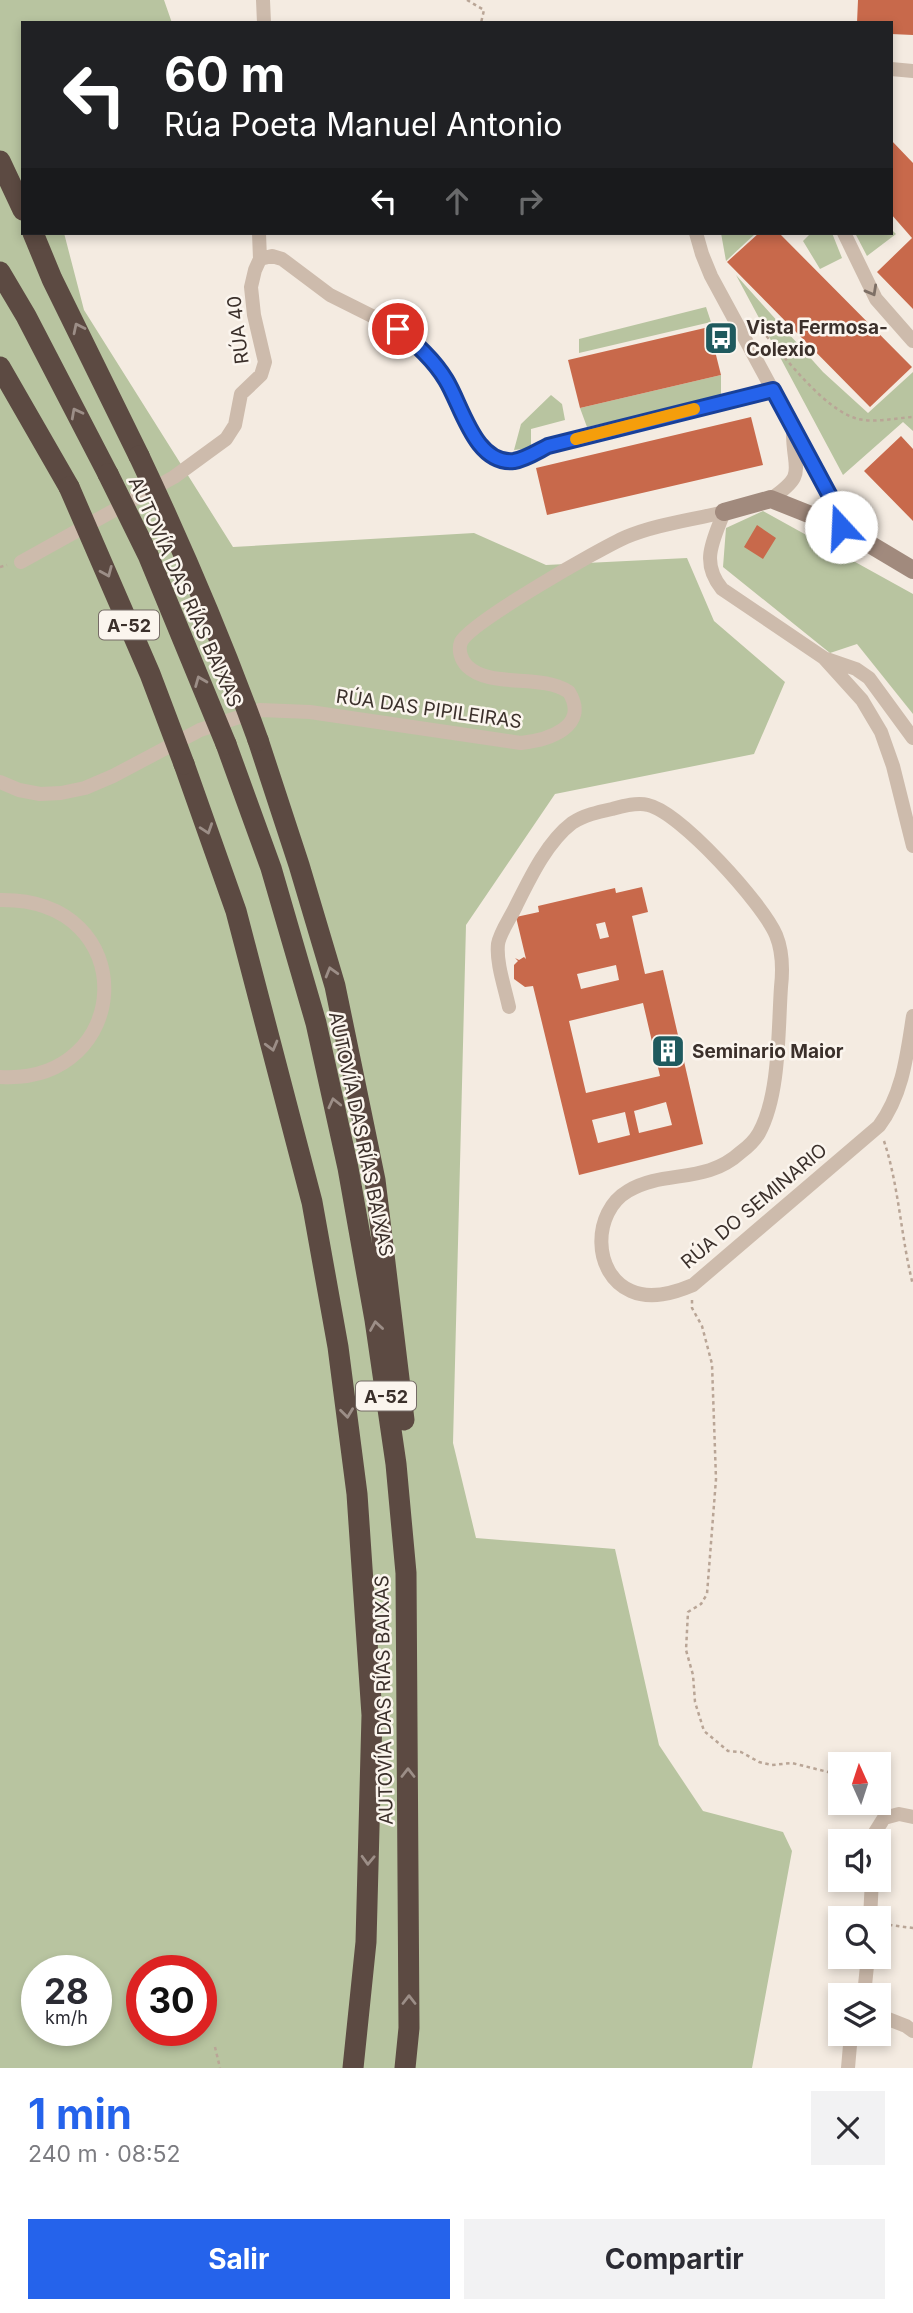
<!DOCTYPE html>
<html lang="es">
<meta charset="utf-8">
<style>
body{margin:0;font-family:Inter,sans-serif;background:#f2f2f3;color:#2b2b33;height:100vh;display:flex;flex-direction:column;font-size:26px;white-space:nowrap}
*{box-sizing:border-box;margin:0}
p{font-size:23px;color:#7c7c81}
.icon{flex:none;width:38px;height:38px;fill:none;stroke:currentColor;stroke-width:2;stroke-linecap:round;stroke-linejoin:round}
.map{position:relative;height:2068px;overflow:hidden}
.panel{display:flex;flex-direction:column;background:#fff;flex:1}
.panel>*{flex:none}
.top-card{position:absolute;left:21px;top:21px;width:872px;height:214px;border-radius:0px;box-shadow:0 4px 10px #0003;background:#202124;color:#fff;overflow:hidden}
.needle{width:46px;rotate:357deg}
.buttons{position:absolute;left:828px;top:1752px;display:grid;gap:14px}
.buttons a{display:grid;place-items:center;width:63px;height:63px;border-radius:0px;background:#fff;box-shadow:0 4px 10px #0003;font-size:35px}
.speed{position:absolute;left:21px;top:1955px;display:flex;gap:14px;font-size:35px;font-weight:700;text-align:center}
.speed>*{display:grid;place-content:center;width:91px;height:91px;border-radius:50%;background:#fff;box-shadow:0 4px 10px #0003;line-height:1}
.speed small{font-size:18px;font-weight:400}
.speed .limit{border:10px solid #d22;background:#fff;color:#111}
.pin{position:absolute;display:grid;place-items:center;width:60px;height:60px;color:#fff;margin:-30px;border:4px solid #fff;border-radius:50%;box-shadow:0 2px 7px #0007}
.me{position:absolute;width:77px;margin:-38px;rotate:340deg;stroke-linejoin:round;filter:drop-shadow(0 0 5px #0008)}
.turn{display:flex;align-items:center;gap:24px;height:147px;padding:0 28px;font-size:32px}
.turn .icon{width:91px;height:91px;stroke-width:2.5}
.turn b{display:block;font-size:49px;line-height:60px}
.lanes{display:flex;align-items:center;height:66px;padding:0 28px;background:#0003;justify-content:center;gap:35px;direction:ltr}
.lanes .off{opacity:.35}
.round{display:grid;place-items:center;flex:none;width:74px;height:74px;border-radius:0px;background:#f2f2f3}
.summary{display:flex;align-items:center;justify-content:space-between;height:119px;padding:0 28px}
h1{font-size:42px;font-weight:700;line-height:52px;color:#2563eb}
.button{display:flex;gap:14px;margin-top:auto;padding:14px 28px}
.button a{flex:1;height:80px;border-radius:0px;background:#2563eb;color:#fff;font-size:28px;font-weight:700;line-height:80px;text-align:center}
.button a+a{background:#f2f2f3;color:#2b2b33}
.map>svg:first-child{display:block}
.green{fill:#b8c4a0;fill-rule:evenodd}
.building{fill:#c8694b;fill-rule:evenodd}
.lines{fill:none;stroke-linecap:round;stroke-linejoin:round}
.path{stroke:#b9a596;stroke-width:2.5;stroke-dasharray:3.5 3.5;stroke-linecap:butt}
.street{stroke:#cdbbac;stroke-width:14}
.secondary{stroke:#a18a7d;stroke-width:18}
.highway{stroke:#5c4a42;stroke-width:21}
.highway-bridge{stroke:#5c4a42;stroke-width:21}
.oneway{stroke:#7d6f65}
.oneway2{stroke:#9c8e87}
.route-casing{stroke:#184099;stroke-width:18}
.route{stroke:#2563eb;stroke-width:12}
.slow{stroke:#f59e0b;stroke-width:12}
.labels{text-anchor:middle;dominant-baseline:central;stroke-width:5;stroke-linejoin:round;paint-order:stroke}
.shield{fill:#fbf5ee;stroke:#756b66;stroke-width:2}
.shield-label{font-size:18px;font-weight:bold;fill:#3b302b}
.poi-label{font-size:19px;font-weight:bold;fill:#3b302b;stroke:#fbf5ee;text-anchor:start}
.street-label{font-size:19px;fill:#3b302b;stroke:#fbf5ee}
</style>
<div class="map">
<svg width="913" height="2068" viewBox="0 0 913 2068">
<rect width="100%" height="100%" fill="#f4ebe1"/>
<path class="green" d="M0,0h164l8,23h-149v210h41l20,77 149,237 241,-14 72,32 141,-7 27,63 71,61 -31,72 -199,40 -89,131 -13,518 23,95 139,11 44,196 44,66 80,21 9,19 -40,217h-752zM37,1970h59v60h-59zM142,1970h59v60h-59z
M891,229l5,5 -29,22 -12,-23h36z
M721,233h35l-30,28z
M811,233h21l10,25 -22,11 -17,-28z
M736,275l87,97 45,41 45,-41v59l-10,-9 -60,53z
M706,307l5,15 -132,31v-14z
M721,375v22l-134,30 -7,-19z
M551,395l11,9 3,16 -34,9v19l-17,2 7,-26z
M763,511l150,83v120l-56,-70 -27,9 -107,-86 3,-39z"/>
<path class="building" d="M858,0h55v35l-22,-1v-11h-34z
M891,140l22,23v146l-36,-37 35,-34 -21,-24z
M759,233h20l133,134 -42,40 -143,-145z
M709,327l12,48 -141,33 -12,-48z
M751,417l12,48 -216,50 -11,-47z
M901,436l12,13v72l-49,-50z
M757,525l19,13 -13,21 -19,-12z
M642,887l6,25 -16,4 13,58 18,-4 40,174 -124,31 -46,-189 -8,1 -11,-8v-14l4,-4 -3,-3 4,2 5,-3 2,2 -10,-42 23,-5 -1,-6 77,-18 1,5zM605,922l4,15 -9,2 -4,-15zM616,965l3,15 -38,9 -4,-15zM643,1003l17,73 -74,17 -17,-72zM666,1102l6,23 -33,8 -5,-22zM625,1112l5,23 -32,8 -6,-23z"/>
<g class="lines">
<path class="path" d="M467,0l17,10 -3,13
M762,331c23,26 62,79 96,88 17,4 38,-1 55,-2
M0,567l7,-2
M884,1141c15,45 17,97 29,144
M692,1300v8l10,18 10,38 4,115 -9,115 -6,10 -13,8 -2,38 7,25 2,27 9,29 24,20 13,1 18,10 13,3 20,-2 48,12
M882,1924l31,4
M215,2047l5,21"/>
<path class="street" d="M263,0l1,23
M891,69l22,2
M696,233l6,21 9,22 127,235 3,16
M844,233l32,66 37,42
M260,259l12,-3 10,3 48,36 68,34 15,12 32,37 32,63 18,16 21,4 32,-15 225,-56
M771,499c37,-26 22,-27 22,-67
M724,512c-11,29 -24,50 -2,77l102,69 38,42 19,32 12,34 20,80
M21,562l153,-85 52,-38 9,-14 6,-31 20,-19 4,-13 -11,-47 -3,-28 4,-17 5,-11 -1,-26
M827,659l29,10 13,9 44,60
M0,782l19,8 21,4 21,-1 24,-5 28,-12 87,-46 60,-20 50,2 211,31c27,-3 69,-16 48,-51 -28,-19 -79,-3 -102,-26 -6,-6 -9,-16 -6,-24 10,-20 140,-94 165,-105 31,-13 66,-17 98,-25
M0,900c144,-2 134,185 0,177
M509,1007c-4,-19 -13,-44 -11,-63 2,-12 13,-27 18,-38 14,-28 31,-64 56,-83 12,-8 26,-11 40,-14 11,-3 25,-7 36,-4 32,7 115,99 128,130 7,17 7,34 5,52 -3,43 -1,108 -22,146 -4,7 -11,14 -18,19 -36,33 -76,17 -113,39 -36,21 -36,83 3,100 20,9 43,2 62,-6l186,-159c24,-32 28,-72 34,-110
M873,1841l1,-7 10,-16 15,-4 14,3
M870,1918l2,-38
M864,1995l4,-39
M878,2015l28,11 7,5
M848,2068l2,-23 4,-11"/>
<path class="secondary" d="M724,512l47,-13 70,28 72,43"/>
<path class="highway" d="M0,161l23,49
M33,233l19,46 87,177
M0,272l26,44 82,158
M0,367l69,120
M258,740l41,125 36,121 40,194 29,240
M226,744l45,124 45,155 32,145 27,152 21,144 10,109 3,455 -4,40
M184,764l52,147 76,291 26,145 19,147 15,221 -6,227 -13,126"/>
<path class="highway-bridge" d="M139,456c44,93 84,187 119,284
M108,474l40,81 78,189
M69,487l81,187 34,90"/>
</g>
<defs><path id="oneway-chevron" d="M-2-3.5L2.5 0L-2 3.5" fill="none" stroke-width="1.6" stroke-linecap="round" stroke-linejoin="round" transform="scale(1.75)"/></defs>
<use class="oneway" href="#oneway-chevron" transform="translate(872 291) rotate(61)"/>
<g class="oneway2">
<use href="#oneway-chevron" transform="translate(78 328) rotate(-116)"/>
<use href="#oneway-chevron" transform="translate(76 413) rotate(-118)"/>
<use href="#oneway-chevron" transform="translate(107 572) rotate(67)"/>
<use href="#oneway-chevron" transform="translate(200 681) rotate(-112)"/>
<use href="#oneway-chevron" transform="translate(207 829) rotate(71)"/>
<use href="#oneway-chevron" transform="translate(331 972) rotate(-106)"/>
<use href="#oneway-chevron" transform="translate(272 1046) rotate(75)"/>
<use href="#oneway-chevron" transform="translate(334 1103) rotate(-103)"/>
<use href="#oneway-chevron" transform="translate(376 1326) rotate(-99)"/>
<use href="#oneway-chevron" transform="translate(347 1413) rotate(83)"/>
<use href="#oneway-chevron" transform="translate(408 1773) rotate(-90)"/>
<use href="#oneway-chevron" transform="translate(368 1860) rotate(92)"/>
<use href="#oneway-chevron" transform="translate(409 2000) rotate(-90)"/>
</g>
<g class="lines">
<g class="route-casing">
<path id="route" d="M398,329c18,15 36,31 48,51 16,26 29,85 68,81 12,-2 24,-10 34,-15l225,-56 65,121 3,16"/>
</g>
<use href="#route" class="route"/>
<path class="slow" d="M576,439l118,-30"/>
</g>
<defs>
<g id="bus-square" transform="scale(1.75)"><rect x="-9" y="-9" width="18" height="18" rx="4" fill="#1f5a5e" stroke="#fbf5ee"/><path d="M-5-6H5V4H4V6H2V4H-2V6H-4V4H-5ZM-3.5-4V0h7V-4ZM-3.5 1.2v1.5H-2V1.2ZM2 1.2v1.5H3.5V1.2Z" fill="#fff"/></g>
<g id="building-square" transform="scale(1.75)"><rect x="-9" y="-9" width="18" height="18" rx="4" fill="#1f5a5e" stroke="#fbf5ee"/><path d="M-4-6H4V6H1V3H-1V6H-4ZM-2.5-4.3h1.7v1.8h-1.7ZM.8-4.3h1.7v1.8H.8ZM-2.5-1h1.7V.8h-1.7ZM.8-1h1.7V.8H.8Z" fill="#fff"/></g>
</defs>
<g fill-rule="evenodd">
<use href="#bus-square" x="721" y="338"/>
<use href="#building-square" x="668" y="1051"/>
</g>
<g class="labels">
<g class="shield">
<rect x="99" y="610.5" width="60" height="29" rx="5"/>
<rect x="356" y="1381.5" width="60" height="29" rx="5"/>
</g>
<g class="shield-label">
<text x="129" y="625">A-52</text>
<text x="386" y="1396">A-52</text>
</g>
<g class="poi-label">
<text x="746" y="327">Vista Fermosa-<tspan x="746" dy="22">Colexio</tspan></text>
<text x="692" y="1051">Seminario Maior</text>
</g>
<g class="street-label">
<text transform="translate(238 330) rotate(-97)">RÚA 40</text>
<text transform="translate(185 592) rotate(66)">AUTOVÍA DAS RÍAS BAIXAS</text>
<text transform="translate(429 709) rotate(8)">RÚA DAS PIPILEIRAS</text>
<text transform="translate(361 1134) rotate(78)">AUTOVÍA DAS RÍAS BAIXAS</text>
<text transform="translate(754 1206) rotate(-40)">RÚA DO SEMINARIO</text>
<text transform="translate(384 1700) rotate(-91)">AUTOVÍA DAS RÍAS BAIXAS</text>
</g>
</g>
</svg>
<div class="buttons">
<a><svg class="needle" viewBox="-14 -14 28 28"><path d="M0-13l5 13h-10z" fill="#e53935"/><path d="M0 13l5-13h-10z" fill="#7c7c81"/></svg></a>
<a><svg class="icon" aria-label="sound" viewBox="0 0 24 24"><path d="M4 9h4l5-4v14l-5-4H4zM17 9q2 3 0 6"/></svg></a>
<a><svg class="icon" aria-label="search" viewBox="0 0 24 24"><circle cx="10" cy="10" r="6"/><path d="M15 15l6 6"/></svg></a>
<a><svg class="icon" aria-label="layers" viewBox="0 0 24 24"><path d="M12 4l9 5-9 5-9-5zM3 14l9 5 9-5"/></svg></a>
</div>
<div class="speed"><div>28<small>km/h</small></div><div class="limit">30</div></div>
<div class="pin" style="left:398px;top:329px;background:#d93025"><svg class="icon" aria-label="arrive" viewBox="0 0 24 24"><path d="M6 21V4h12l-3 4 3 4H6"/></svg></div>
<svg class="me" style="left:841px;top:527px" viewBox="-20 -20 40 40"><circle r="19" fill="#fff"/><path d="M0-13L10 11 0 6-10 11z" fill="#2563eb"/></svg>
<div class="top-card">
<div class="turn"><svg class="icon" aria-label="left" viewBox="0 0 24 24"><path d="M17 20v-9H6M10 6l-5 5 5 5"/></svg><div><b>60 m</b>Rúa Poeta Manuel Antonio</div></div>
<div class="lanes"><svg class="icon" aria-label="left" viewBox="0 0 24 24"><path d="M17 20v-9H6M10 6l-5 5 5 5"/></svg><svg class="icon off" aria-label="ahead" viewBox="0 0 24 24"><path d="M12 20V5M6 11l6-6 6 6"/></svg><svg class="icon off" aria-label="right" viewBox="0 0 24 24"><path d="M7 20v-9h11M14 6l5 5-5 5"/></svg></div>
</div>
</div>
<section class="panel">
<div class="summary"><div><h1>1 min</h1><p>240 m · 08:52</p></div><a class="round"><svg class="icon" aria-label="close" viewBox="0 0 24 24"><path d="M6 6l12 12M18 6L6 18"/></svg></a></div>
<div class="button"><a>Salir</a><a>Compartir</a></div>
</section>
